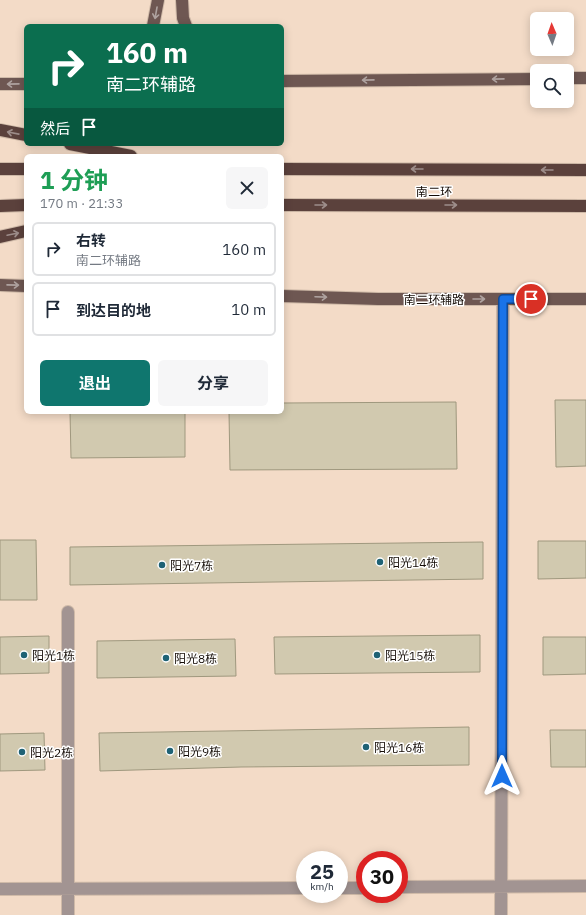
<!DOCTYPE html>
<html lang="zh">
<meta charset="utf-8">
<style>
body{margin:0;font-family:"IBM Plex Sans","Noto Sans SC",sans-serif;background:#f6f6f7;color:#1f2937;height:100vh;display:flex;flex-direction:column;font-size:15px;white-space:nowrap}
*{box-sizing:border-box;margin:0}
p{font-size:13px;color:#747a83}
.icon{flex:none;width:22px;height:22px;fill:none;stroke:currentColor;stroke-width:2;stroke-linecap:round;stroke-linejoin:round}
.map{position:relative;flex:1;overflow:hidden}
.side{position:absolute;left:24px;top:154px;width:260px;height:260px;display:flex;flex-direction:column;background:#fff;border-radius:6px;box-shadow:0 2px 10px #0003}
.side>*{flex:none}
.guide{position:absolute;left:24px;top:24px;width:260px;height:122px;border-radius:6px;box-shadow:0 2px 10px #0003;background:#0b6e4f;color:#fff;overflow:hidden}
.needle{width:26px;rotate:358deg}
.tools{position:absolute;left:530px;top:12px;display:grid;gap:8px}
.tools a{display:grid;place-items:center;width:44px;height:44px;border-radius:6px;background:#fff;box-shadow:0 2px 10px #0003;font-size:20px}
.speed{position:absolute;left:296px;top:851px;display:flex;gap:8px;font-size:20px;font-weight:700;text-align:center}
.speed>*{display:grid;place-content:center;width:52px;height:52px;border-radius:50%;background:#fff;box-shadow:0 2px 10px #0003;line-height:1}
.speed small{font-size:10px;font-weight:400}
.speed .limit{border:6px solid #d22;background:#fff;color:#111}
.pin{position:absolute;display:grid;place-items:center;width:34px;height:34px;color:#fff;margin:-17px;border:2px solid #fff;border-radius:50%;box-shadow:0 1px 4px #0007}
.me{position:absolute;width:44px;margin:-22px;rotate:0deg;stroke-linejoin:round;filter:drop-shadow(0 0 3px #0008)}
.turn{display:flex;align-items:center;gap:14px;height:84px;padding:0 16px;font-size:18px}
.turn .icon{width:52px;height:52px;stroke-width:2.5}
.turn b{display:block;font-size:28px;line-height:34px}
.then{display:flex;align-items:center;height:38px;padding:0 16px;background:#0003;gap:8px;font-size:15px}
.round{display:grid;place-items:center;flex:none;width:42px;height:42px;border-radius:6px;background:#f6f6f7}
.head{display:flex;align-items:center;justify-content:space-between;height:68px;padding:0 16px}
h1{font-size:24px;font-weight:700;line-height:30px;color:#1e9e55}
.cta{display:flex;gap:8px;margin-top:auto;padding:8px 16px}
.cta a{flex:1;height:46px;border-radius:6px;background:#0f766e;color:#fff;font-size:16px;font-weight:700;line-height:46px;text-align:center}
.cta a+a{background:#f6f6f7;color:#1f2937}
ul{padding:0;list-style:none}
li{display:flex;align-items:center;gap:12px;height:54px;margin:0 8px 6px;padding:0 8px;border:2px solid #e0e1e3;border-radius:6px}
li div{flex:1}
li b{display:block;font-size:15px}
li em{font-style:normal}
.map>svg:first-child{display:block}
.building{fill:#d1c9af;stroke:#9f987e}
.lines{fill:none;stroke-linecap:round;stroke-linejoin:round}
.minor-casing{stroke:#cfbaa8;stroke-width:14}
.major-casing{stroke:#cfbaa8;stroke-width:14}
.highway-casing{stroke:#cfbaa8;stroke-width:14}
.minor{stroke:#a29492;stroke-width:12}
.major{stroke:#6e5752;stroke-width:12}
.highway{stroke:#5b413c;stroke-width:12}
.oneway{stroke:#afa3a0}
.oneway2{stroke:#9d8d8a}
.route-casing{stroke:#114b97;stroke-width:10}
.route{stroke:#1a73e8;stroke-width:7}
.poi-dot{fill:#1f6275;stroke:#fff;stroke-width:1.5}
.labels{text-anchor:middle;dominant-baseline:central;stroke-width:3;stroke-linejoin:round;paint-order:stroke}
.street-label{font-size:12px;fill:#140c06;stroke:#fff}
.poi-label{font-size:12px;fill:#140c06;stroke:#fff;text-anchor:start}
</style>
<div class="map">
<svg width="586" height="915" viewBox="0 0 586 915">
<rect width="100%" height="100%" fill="#f3dbc7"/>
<path class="building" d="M555,400h31v66l-30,1z
M456,402l1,67 -227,1 -1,-58h53v-9z
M70,412h115v45l-114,1z
M0,540h36l1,60h-37z
M538,541h48v37l-48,1z
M483,542v37l-413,6v-38z
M480,635v37l-205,2 -1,-37z
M49,636v37l-49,1v-37z
M543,637h43v37l-43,1z
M235,639l1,37 -139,2v-37z
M469,727v38l-228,2 -141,4 -1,-38z
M550,730h36v37h-35z
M44,733l1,37 -45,1v-37z"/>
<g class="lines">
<g class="minor-casing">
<path id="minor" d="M68,612v303
M399,887l187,-1
M339,888h26
M0,889l305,-1
M501,915l2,-616"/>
</g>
<g class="major-casing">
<path id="major" d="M182,0l1,18 3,8
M153,26l5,-26
M567,78h19
M282,81l255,-2
M0,84h26
M0,285l26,1
M282,296l96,3h208"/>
</g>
<g class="highway-casing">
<path id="highway" d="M0,130l26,5
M70,144l61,12
M0,169h26
M282,169l304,1
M282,205l304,1
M0,206l26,-1
M0,237l26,-6"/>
</g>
<use href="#minor" class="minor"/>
<use href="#major" class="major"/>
<use href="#highway" class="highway"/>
</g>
<defs><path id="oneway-shaft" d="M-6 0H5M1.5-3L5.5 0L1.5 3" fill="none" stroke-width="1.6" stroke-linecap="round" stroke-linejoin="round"/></defs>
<g class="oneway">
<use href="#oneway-shaft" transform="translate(156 13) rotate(100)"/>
<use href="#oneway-shaft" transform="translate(498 79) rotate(179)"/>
<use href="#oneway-shaft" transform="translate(368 80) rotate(179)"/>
<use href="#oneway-shaft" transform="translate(13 84) rotate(179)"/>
<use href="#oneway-shaft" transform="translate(13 285) rotate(1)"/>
<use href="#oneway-shaft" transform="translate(321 297) rotate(2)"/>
<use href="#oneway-shaft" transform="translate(479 299)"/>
</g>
<g class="oneway2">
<use href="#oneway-shaft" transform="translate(13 133) rotate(-169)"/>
<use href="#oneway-shaft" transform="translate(417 169) rotate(-180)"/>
<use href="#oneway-shaft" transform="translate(547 170) rotate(-180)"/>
<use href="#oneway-shaft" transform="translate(321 205)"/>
<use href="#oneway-shaft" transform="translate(451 205)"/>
<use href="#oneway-shaft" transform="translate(13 234) rotate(-12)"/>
</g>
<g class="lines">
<g class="route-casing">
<path id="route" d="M502,776l1,-477h28"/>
</g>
<use href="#route" class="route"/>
</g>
<g class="poi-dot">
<circle cx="380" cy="562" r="4"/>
<circle cx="162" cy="565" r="4"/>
<circle cx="24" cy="655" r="4"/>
<circle cx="377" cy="655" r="4"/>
<circle cx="166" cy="658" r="4"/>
<circle cx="366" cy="747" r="4"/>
<circle cx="170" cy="751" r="4"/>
<circle cx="22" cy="752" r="4"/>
</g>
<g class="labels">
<g class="street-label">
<text x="434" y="191">南二环</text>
<text x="434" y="299">南二环辅路</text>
</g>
<g class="poi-label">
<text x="388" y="562">阳光14栋</text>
<text x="170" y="565">阳光7栋</text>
<text x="32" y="655">阳光1栋</text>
<text x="385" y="655">阳光15栋</text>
<text x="174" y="658">阳光8栋</text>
<text x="374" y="747">阳光16栋</text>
<text x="178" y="751">阳光9栋</text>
<text x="30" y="752">阳光2栋</text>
</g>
</g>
</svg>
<div class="tools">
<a><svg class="needle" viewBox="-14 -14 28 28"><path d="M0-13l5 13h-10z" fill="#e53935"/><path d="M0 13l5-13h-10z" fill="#747a83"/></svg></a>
<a><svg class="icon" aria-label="search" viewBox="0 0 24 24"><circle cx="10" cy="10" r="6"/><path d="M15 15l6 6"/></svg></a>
</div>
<div class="speed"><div>25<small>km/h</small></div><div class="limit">30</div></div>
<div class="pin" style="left:531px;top:299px;background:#d93025"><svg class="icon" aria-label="arrive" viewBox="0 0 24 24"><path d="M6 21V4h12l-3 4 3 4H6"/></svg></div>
<svg class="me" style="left:502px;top:776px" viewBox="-20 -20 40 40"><path d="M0-17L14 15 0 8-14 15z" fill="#1a73e8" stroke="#fff" stroke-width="4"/></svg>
<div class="guide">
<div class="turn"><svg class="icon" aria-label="right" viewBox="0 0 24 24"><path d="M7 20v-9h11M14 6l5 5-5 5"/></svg><div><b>160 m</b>南二环辅路</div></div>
<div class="then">然后<svg class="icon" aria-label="arrive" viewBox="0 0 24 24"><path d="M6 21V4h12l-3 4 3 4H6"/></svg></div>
</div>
<section class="side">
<div class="head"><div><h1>1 分钟</h1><p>170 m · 21:33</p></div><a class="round"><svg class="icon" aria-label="close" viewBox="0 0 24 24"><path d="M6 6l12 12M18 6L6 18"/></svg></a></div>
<ul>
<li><svg class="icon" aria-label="right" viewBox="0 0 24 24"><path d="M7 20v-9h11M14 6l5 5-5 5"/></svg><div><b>右转</b><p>南二环辅路</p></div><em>160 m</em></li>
<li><svg class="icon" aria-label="arrive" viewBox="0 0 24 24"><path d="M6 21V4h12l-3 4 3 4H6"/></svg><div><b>到达目的地</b></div><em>10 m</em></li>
</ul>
<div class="cta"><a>退出</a><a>分享</a></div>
</section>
</div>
